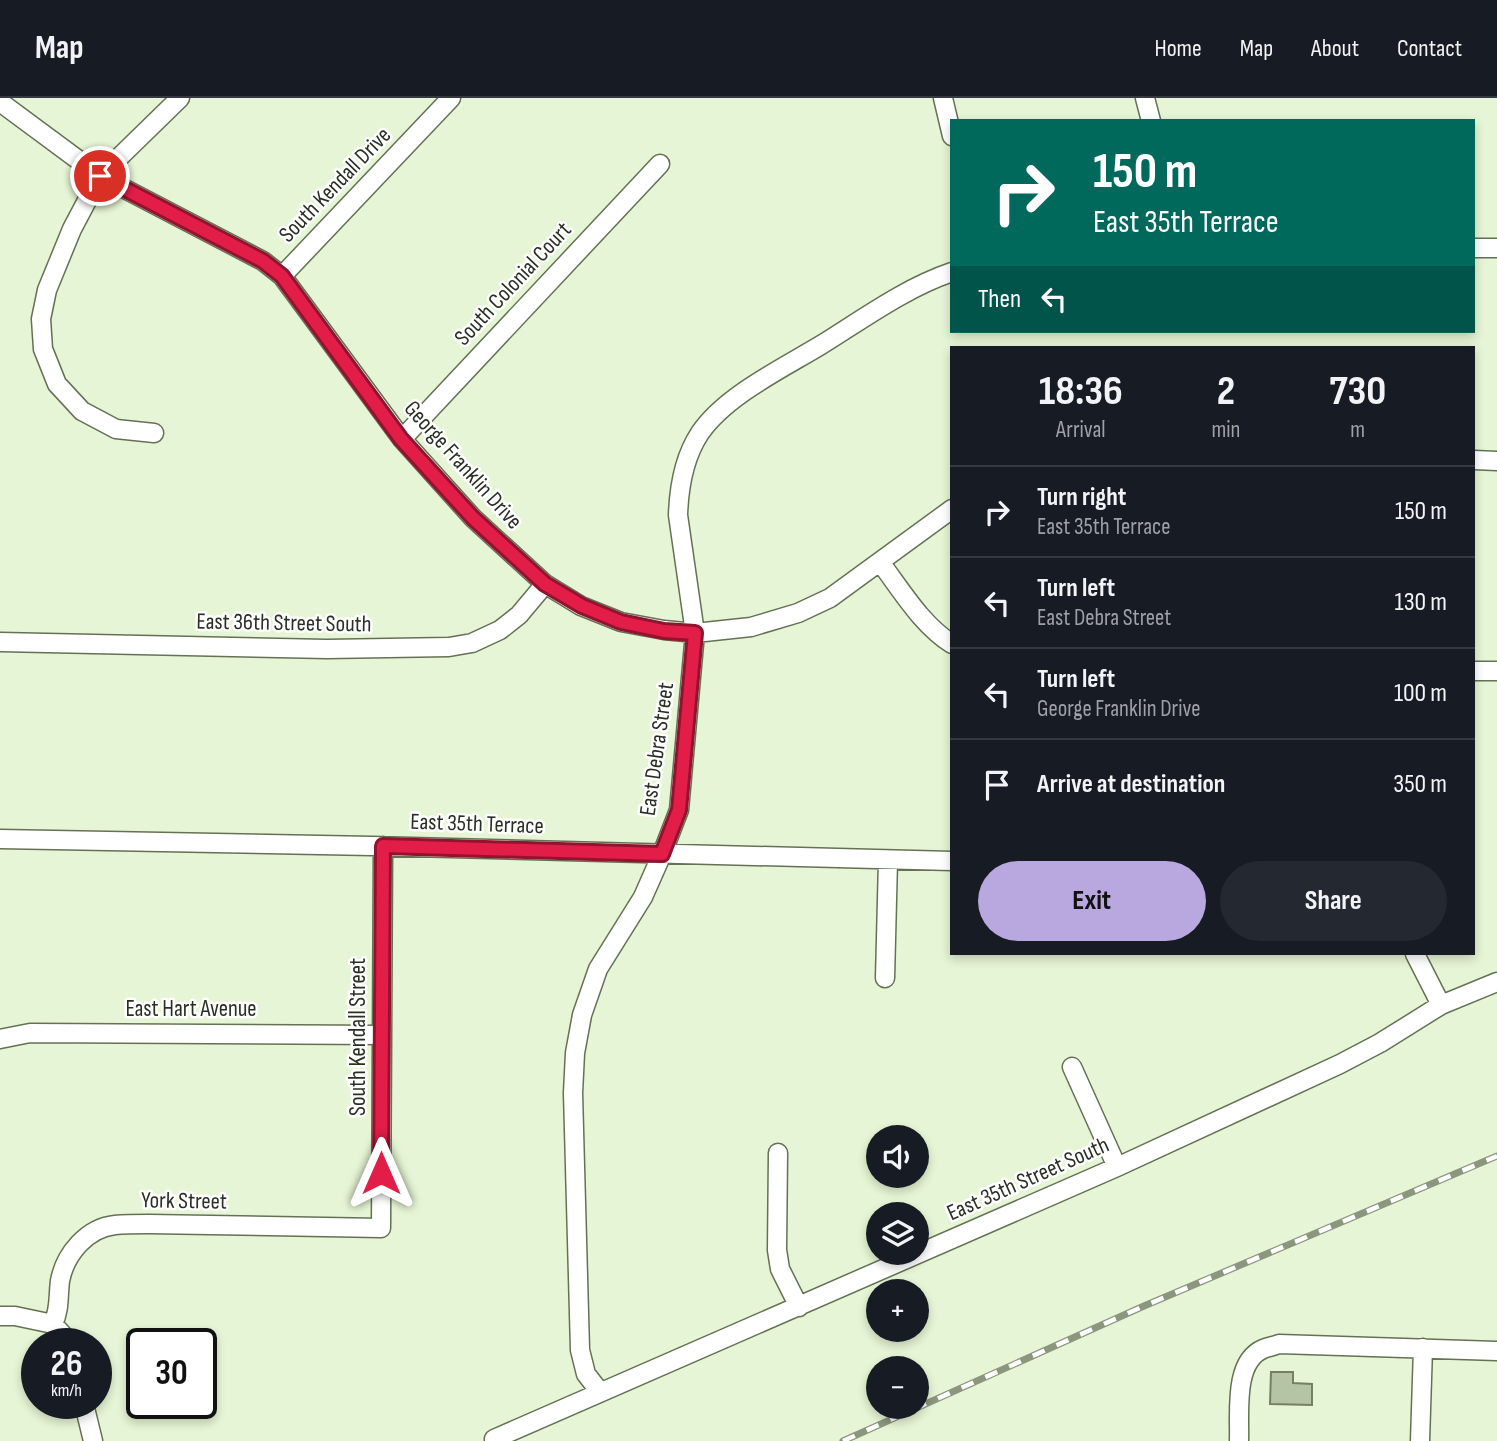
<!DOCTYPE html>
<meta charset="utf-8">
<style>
body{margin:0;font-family:"Sofia Sans Condensed",sans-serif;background:#242831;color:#f1f3f6;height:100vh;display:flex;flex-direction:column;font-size:26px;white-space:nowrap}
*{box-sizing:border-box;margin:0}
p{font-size:23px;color:#9ea1a6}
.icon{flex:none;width:38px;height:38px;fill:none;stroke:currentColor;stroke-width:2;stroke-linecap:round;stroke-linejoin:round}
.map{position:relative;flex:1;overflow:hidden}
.drawer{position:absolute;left:950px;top:248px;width:525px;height:609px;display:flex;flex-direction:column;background:#171b24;border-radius:0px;box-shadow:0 4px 10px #0003}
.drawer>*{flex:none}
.top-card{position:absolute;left:950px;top:21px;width:525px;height:214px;border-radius:0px;box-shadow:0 4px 10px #0003;background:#00695c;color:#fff;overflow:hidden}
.buttons{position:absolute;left:866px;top:1027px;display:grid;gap:14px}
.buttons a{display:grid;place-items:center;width:63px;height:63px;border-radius:50%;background:#171b24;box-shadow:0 4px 10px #0003;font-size:35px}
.speed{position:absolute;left:21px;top:1230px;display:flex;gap:14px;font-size:35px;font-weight:700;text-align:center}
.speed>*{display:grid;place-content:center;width:91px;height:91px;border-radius:50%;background:#171b24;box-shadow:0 4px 10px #0003;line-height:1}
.speed small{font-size:18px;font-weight:400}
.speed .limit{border:4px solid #111;border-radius:10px;background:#fff;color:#111}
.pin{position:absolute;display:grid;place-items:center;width:60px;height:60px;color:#fff;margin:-30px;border:4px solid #fff;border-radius:50%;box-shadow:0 2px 7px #0007}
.me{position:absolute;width:77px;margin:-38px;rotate:0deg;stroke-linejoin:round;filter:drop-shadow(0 0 5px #0008)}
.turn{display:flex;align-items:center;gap:24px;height:147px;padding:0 28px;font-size:32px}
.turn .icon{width:91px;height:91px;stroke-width:2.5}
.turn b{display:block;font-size:49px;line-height:60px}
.then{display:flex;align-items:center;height:66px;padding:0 28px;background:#0003;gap:14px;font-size:26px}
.eta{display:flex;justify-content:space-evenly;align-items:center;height:119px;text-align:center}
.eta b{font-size:42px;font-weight:700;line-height:49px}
.primary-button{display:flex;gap:14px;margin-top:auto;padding:14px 28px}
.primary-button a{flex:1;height:80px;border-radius:42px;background:#b9a8e0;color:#111;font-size:28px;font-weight:700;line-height:80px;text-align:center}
.primary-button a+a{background:#242831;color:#f1f3f6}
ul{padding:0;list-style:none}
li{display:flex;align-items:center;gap:21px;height:91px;padding:0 28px;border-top:2px solid #363941}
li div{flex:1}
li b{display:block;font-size:26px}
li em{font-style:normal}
header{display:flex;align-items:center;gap:42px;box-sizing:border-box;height:98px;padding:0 35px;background:#171b24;border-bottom:2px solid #363941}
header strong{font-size:33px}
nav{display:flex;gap:38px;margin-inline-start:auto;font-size:24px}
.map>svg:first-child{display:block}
.building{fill:#b6c4a6;stroke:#738064;stroke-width:2}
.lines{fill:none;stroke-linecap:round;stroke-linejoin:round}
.minor-casing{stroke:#647155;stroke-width:21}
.minor{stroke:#fff;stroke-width:18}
.rail-casing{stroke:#8c967f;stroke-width:7}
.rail{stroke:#fff;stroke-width:4.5;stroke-dasharray:13;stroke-linecap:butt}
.route-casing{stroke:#92132f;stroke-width:18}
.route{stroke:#e11d48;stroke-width:12}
.labels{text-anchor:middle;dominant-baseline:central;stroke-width:5;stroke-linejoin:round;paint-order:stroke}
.street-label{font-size:23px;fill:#2a2f23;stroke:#fff}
</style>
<header>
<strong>Map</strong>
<nav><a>Home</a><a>Map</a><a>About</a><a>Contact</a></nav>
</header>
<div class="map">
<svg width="1497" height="1343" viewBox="0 0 1497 1343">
<rect width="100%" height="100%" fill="#e6f5d5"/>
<path class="building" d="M1271,1274h22v11l19,1v21l-42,-1z"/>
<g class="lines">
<g class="minor-casing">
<path id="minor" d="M943,0l9,38
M1145,0l6,23
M0,4l100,74 163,85 19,15 120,163 71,79 72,66 36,22 40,16 43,8 31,3 56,-6 47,-14 32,-15 122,-89
M1474,150h23
M282,178l169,-178
M154,335l-38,-4 -34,-18 -25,-27 -14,-35 -2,-30 6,-29 25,-61 28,-53 80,-78
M402,341l258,-275
M1474,362l23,1
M880,464c22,29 41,62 72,82
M0,544l327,7 122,-2 23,-4 28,-13 19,-15 26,-31
M1474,573h23
M0,741l372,7 580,15
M1415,856l26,51
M885,880l3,-118
M0,941l30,-6 352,2
M1072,969l45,100
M778,1055l-1,97 3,19 19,38
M0,1218h15l38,8
M53,1226c7,-14 5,-28 7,-43 5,-27 27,-53 55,-56 11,-1 23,-1 34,-1l232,4 2,-382
M53,1226l10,11 5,9
M600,1294l-14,-18 -6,-24 -7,-257 2,-40 7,-38 16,-46 45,-72 19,-43 17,-44 16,-177 -17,-118c1,-29 6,-58 22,-82 25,-37 83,-65 121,-88 42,-26 84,-57 131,-73
M84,1306l9,37
M494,1341l623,-272 223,-103 40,-21 61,-38 56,-23
M1239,1343c1,-27 -6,-79 24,-92 5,-2 11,-3 16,-5l218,7
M1420,1343l3,-93"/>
</g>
<use href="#minor" class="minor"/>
<g class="rail-casing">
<path id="rail" d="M843,1343l301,-135 353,-150"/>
</g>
<use href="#rail" class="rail"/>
</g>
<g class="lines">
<g class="route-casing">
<path id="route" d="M100,78l163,85 19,15 119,163 72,79 72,66 37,22 39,16 43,9 31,2 -16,177 -17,44 -279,-8 -2,327"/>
</g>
<use href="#route" class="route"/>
</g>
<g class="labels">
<g class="street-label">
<text transform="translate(335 87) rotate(-46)">South Kendall Drive</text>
<text transform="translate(513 186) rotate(-47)">South Colonial Court</text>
<text transform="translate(463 367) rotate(48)">George Franklin Drive</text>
<text transform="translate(284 525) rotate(1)">East 36th Street South</text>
<text transform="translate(657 651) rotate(-82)">East Debra Street</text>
<text transform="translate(477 726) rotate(2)">East 35th Terrace</text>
<text x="191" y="911">East Hart Avenue</text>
<text transform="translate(358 939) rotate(-90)">South Kendall Street</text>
<text transform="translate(1028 1081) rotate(-24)">East 35th Street South</text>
<text transform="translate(184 1103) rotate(1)">York Street</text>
</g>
</g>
</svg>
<div class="buttons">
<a><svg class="icon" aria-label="sound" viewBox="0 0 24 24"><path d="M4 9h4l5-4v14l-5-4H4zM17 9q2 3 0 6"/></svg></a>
<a><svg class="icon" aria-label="layers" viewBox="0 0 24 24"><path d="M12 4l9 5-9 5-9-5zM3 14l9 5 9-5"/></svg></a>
<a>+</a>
<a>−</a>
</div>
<div class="speed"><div>26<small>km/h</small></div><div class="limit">30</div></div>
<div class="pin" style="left:100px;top:78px;background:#d93025"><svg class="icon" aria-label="arrive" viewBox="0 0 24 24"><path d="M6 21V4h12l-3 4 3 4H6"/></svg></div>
<svg class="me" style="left:381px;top:1075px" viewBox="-20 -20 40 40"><path d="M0-17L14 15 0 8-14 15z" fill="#e11d48" stroke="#fff" stroke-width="4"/></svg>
<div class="top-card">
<div class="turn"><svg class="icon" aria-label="right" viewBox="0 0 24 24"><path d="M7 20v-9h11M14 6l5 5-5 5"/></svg><div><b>150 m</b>East 35th Terrace</div></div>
<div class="then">Then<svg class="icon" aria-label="left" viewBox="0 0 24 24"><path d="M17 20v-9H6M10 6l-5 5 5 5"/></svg></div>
</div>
<section class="drawer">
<div class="eta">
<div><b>18:36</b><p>Arrival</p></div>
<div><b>2</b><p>min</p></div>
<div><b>730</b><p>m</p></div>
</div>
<ul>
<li><svg class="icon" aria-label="right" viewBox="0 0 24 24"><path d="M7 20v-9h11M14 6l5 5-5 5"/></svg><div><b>Turn right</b><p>East 35th Terrace</p></div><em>150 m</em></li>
<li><svg class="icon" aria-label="left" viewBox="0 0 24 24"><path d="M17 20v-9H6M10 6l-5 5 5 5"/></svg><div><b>Turn left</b><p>East Debra Street</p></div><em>130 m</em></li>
<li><svg class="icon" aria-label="left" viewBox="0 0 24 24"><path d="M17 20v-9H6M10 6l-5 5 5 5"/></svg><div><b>Turn left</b><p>George Franklin Drive</p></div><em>100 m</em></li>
<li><svg class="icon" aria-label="arrive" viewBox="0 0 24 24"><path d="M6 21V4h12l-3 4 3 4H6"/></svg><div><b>Arrive at destination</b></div><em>350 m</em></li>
</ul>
<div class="primary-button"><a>Exit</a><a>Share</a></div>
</section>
</div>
